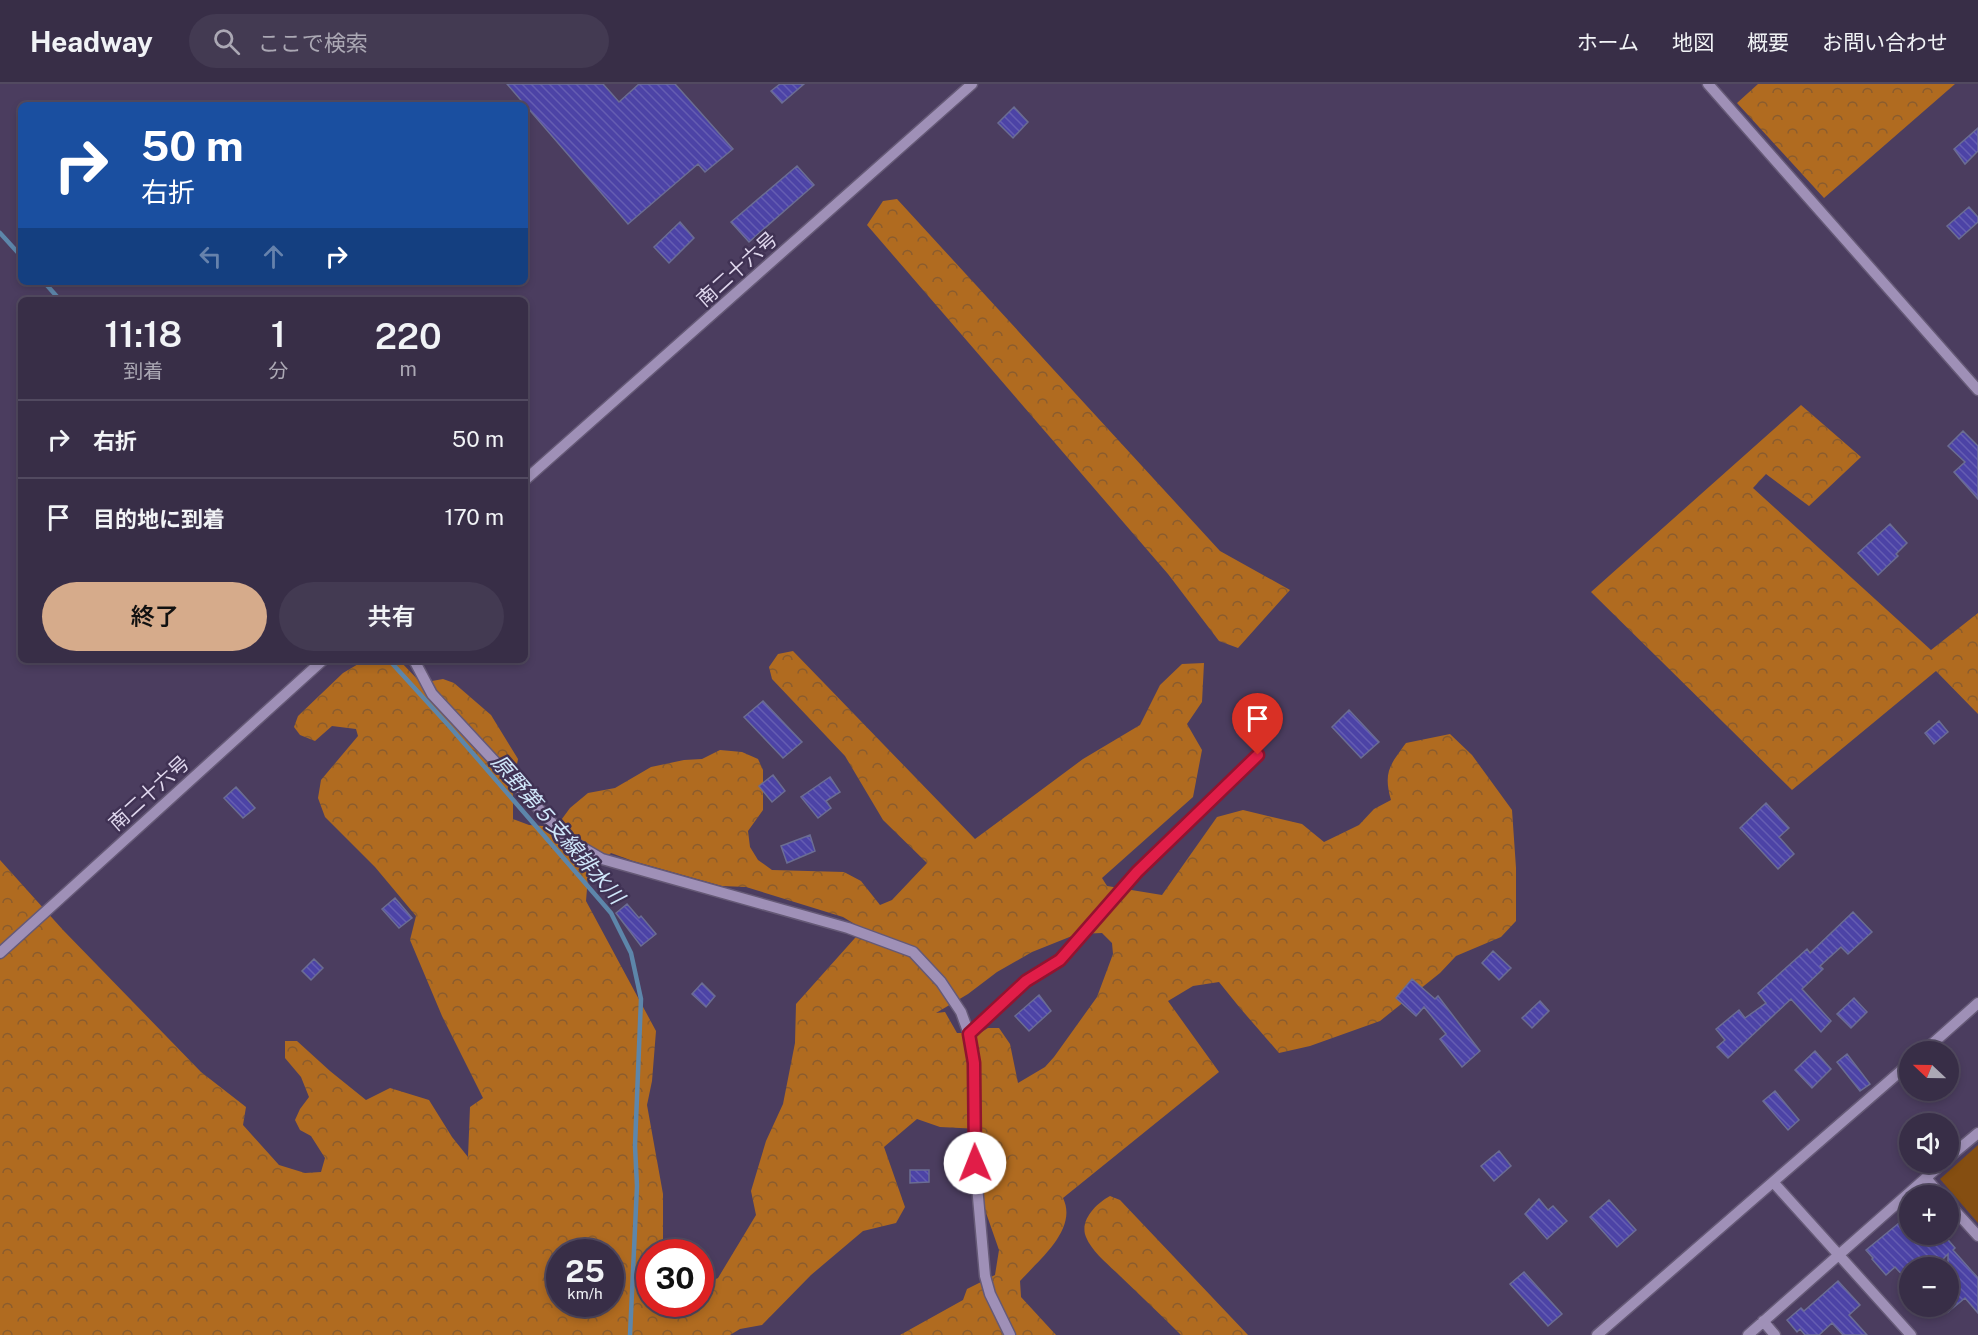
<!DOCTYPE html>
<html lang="ja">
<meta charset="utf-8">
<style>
body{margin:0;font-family:"Public Sans","Noto Sans JP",sans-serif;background:#433a52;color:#f1f3f6;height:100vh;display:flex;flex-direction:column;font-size:22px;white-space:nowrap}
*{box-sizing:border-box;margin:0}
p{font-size:20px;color:#aba8b4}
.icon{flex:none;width:33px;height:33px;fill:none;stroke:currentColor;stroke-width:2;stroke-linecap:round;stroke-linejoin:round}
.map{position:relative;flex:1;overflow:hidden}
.sheet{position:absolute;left:18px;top:213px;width:510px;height:366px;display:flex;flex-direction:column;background:#382e47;border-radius:9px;box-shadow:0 3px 9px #0003,0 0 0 2px #524a60}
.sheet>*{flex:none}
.banner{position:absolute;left:18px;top:18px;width:510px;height:183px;border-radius:9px;box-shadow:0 3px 9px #0003,0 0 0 2px #524a60;background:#1a4fa0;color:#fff;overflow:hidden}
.needle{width:39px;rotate:292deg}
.buttons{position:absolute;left:1899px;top:957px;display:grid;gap:12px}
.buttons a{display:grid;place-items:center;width:60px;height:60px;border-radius:50%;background:#382e47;box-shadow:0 3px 9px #0003,0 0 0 2px #524a60;font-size:30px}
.speed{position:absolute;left:546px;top:1155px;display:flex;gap:12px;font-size:30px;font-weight:700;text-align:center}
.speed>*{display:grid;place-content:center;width:78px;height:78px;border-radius:50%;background:#382e47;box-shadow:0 3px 9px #0003,0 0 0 2px #524a60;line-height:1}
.speed small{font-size:15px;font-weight:400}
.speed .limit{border:9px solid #d22;background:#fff;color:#111}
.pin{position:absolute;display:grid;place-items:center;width:51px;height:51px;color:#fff;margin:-62px -26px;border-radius:50% 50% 50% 0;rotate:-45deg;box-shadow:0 0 6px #0007}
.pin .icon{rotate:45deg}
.me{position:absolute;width:66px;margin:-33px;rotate:359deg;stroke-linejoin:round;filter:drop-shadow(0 0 4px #0008)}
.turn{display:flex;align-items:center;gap:21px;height:126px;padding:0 24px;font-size:27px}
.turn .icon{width:78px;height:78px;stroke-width:2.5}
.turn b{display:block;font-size:42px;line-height:51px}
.lanes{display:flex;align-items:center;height:57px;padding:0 24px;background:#0003;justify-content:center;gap:30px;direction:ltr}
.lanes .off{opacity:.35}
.eta{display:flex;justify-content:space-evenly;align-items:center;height:102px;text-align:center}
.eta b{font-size:36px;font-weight:600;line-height:42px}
.action{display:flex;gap:12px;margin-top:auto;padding:12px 24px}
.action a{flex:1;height:69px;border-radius:36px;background:#d6ab8b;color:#111;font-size:24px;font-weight:600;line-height:69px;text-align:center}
.action a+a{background:#433a52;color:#f1f3f6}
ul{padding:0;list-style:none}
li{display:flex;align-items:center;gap:18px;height:78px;padding:0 24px;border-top:2px solid #524a60}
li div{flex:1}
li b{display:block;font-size:22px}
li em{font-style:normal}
header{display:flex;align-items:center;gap:36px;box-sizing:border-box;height:84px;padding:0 30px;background:#382e47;border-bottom:2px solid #524a60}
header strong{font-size:28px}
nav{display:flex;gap:33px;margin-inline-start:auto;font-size:21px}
.search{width:420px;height:54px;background:#433a52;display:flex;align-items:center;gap:15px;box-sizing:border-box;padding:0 21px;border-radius:33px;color:#aba8b4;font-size:22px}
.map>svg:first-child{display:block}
.forest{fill:url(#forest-crowns);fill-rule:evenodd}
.park{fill:#854e11}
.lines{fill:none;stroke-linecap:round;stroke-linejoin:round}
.stream{stroke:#5d86aa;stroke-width:4.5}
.building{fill:url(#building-back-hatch);stroke:#6b6d93;stroke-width:1.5}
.minor-casing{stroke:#655976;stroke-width:13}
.minor{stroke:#9f90b7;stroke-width:10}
.route-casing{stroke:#92132f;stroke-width:15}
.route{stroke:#e11d48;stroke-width:10}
.labels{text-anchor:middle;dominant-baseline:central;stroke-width:5;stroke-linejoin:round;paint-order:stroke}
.street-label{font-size:20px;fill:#ded6ec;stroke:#403254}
.water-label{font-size:21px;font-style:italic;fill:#d0e8fb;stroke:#403254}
</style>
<header>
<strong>Headway</strong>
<div class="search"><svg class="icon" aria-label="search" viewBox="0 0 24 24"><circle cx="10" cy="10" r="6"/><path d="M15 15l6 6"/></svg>ここで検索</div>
<nav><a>ホーム</a><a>地図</a><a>概要</a><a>お問い合わせ</a></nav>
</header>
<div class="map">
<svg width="1978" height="1251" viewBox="0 0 1978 1251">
<defs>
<pattern id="forest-crowns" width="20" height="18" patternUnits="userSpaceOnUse" patternTransform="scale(1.5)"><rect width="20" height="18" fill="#b06b20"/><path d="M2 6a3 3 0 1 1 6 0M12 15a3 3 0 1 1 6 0" fill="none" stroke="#8a5c2e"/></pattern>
<pattern id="building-back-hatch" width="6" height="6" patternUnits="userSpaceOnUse" patternTransform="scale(1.5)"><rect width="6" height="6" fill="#4c43a6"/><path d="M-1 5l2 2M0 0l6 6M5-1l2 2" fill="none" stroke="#655db2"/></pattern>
</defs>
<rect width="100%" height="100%" fill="#4b3d5f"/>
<path class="forest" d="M1758,0h197l-131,114 -87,-95z
M897,115l323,352 70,39 -52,58 -19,-7 -51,-67 -301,-349 16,-24z
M1801,321l60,52 -52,49 -43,-32 -13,14 178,162 47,-37v101l-42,-43 -144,119 -201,-198z
M793,567l182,188 108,-80 57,-34 20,-40 22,-21 22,-1 -2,39 -15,22 15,26 -9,47 -91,81 5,8 55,9 55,-78 26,-7 59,14 22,18 35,-17 15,-16 17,-9c-8,-28 -1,-35 15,-57l44,-9 22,21 40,55 4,58v53l-15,16 -45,19 -16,17 -60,48 -70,25 -31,7 -39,-45 -21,-26 -26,4 -25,15 51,71 -156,126c15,31 -23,61 -43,83l1,16 35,38h-156l63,-35 4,-11 28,-14 4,-25 -15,-43 -5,-68 1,-10 -40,-2 -23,-8 -33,28 21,60 -9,16 -33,8 -52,44 -49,50 -22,4 -10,6h-730v-475l63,70 138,142 45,35 -3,18 36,40 26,8 16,-1 4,-14 -14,-22 -11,-6 -5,-10 5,-11 9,-12 -8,-20 -16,-19v-17h12l33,30 36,29 24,-12 39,12 23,37 16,20 2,-50 13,-9 -41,-82 -32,-76 6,-24 -41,-49 -50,-50 -7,-19 3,-18 37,-44 -2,-7 -24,-3 -17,15 -15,-6 -6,-8 4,-11 45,-43 22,-13h34l22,23 22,-4 11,4 37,32 27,44 -5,27v33l16,6 27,2 14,-19 18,-15 27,-5 36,-21 33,-7 18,-1 18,-9 22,2 16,7 5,11v40l-15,21 2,16 8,13 14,10 72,2 17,9 19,24 12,-5 35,-37 -44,-43 -38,-64 -73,-77 -3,-12 9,-13zM611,769l22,8 89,25 24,1 97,30 20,12 -67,75 -1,39 -12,61 -17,37 -15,50 5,24 -38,63 -17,8 -1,18h-50v-52h13v-58l-16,-89 5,-24 4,-50 -70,-130 2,-25zM1102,849l10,10 1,11 -16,43 -43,60 -9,10 -27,16 -8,-39 -11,-16h-11l-8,5h-23l-12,-21 -9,1 32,-19 29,-22 35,-20 45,-18zM560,1168h50v52h-50z
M1110,1112l10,4 128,135h-67c-20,-20 -41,-40 -61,-59 -11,-11 -28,-24 -34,-39 -7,-17 11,-34 24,-41z"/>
<path class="park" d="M1978,1061v78l-38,-44z"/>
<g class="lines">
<path class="stream" d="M0,149l21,23
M44,198l16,18
M389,576l61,67 161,186 20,40 10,46 -6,147 2,40 -7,149"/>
</g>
<path class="building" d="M507,0h96l16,18 20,-18h36l58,65 -28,23 -7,-8 -70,60z
M780,0h24l-22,19 -11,-12z
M1014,23l14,15 -15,16 -15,-15z
M1978,44v23l-13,13 -11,-15z
M797,82l17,19 -65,57 -18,-20z
M1969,123l9,10v5l-19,17 -12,-13z
M680,138l14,16 -25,25 -15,-16z
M1963,347l15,15v53l-24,-27 11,-10 -17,-16z
M1890,440l17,19 -11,11 2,2 -20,19 -20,-22z
M763,617l39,41 -19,16 -39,-41z
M1349,626l30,32 -18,16 -29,-31z
M1939,637l9,11 -14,12 -9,-11z
M773,691l12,16 -13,11 -13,-16z
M830,693l10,15 -14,9 5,7 -13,10 -17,-21z
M236,703l19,21 -12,10 -19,-20z
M1766,719l23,25 -10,9 15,17 -16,15 -38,-41z
M810,751l5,16 -28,12 -6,-17z
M395,814l17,20 -13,10 -17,-19z
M627,820l12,14 2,-2 15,18 -15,12 -25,-33z
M1853,828l19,20 -24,22 -7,-7 -21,19 3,3 -21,20 29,32 -10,11 -30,-33 -63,59 -11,-11 8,-7 -9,-11 23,-19 6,8 21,-15 -8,-10 49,-44 3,4z
M1493,867l18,17 -12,12 -17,-17z
M314,875l9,9 -12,12 -9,-9z
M1412,895l23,20 3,-3 42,55 -18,16 -22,-28 6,-5 -22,-27 -8,9 -20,-18z
M702,899l13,13 -9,11 -14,-13z
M1039,911l12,16 -22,20 -14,-15z
M1854,914l13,14 -16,16 -14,-14z
M1540,917l9,10 -17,17 -10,-10z
M1815,967l16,18 -19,19 -17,-18z
M1847,970l23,30 -10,7 -23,-29z
M1775,1007l24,29 -11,10 -25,-29z
M1499,1067l12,15 -17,15 -13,-15z
M910,1086h19v12l-19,1z
M1539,1115l9,11 5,-4 14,15 -20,18 -22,-25z
M1609,1116l27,30 -19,17 -27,-30z
M1910,1130v20h33l12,14 -2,2 25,28v35l-13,-15 -17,14v-58l-11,11 -3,-3 -6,6h-18v15l-15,-16 -9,8 -14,-16 1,-1 -7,-8z
M1524,1188l38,42 -14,12 -38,-42z
M1838,1197l22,24 -11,10 18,20h-24l-11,-12 -13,12h-14l-5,-6 -3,3 -10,-12 14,-12 3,3z"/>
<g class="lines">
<g class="minor-casing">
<path id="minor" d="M1708,0l270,306
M525,396l447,-396
M414,576l18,34 134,144 36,21 246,69 65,24 28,30 20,30 8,22 5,29 1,100 10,113 5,18 20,41
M0,869l323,-293
M969,950l57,-53 35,-21 76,-88 121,-117
M1923,968l55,-49
M1948,1074l30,-25
M1926,1094l15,18
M1773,1098l138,153
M1948,1119l30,33
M1763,1237l12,14
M1597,1251l313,-272
M1748,1251l196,-173"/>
</g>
<use href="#minor" class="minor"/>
</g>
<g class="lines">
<g class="route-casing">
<path id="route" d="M975,1079l-1,-100 -5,-29 57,-53 34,-21 77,-88 121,-117"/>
</g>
<use href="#route" class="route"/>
</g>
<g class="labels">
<g class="street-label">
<text transform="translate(737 185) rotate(-42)">南二十六号</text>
<text transform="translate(149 709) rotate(-42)">南二十六号</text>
</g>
<g class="water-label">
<text transform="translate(558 745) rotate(49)">原野第５支線排水川</text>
</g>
</g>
</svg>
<div class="buttons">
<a><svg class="needle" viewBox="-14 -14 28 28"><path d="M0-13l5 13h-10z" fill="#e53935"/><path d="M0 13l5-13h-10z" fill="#aba8b4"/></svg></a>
<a><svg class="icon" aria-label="sound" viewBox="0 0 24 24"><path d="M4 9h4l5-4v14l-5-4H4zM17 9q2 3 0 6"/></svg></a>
<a>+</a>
<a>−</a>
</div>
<div class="speed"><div>25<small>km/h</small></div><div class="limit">30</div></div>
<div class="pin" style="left:1258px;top:671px;background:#d93025"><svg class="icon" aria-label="arrive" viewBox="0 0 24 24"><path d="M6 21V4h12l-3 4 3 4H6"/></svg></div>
<svg class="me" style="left:975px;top:1079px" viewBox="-20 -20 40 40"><circle r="19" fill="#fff"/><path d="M0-13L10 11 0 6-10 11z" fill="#e11d48"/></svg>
<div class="banner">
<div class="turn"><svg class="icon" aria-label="right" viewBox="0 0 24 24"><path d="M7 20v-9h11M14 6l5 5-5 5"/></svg><div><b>50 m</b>右折</div></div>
<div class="lanes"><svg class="icon off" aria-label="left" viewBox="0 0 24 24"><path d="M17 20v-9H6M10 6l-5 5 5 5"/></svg><svg class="icon off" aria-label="ahead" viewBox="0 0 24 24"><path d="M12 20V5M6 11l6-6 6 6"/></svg><svg class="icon" aria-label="right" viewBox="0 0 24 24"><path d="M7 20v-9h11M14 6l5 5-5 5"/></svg></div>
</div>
<section class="sheet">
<div class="eta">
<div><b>11:18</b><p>到着</p></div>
<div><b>1</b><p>分</p></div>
<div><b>220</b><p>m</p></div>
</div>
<ul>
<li><svg class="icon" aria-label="right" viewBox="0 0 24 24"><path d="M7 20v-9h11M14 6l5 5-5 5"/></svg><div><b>右折</b></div><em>50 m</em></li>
<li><svg class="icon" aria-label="arrive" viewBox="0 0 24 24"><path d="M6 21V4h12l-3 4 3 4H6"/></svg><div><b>目的地に到着</b></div><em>170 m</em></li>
</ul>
<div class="action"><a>終了</a><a>共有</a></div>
</section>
</div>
